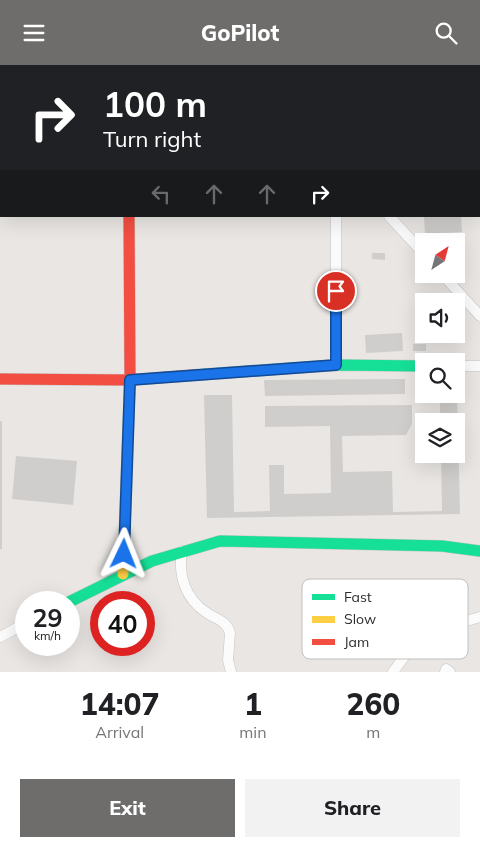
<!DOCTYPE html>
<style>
body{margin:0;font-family:Mulish,sans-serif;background:#f2f2f2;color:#202124;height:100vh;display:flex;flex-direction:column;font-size:19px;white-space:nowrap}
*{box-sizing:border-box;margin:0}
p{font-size:16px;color:#757577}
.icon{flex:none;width:28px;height:28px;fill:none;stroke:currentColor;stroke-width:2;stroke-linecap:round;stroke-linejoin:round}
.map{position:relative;height:607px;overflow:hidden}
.details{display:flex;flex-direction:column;background:#fff;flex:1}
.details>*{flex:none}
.guide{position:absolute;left:0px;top:0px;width:480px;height:152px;box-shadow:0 5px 20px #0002;background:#202124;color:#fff;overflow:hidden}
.needle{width:32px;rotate:36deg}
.tools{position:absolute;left:415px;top:168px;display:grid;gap:10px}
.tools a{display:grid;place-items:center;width:50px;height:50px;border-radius:0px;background:#fff;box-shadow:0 5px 20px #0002;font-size:25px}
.speed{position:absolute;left:15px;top:526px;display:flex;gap:10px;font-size:25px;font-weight:700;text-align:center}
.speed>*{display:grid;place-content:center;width:65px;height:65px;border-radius:50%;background:#fff;box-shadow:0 5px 20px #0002;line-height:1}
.speed small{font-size:12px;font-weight:400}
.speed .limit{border:8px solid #d22;background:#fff;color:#111}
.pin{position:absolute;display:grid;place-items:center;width:42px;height:42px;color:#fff;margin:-21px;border:2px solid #fff;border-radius:50%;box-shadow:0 1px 5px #0007}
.me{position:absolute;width:55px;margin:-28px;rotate:2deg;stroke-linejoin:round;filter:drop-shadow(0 0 4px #0008)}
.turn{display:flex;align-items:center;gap:18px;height:105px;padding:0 20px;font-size:22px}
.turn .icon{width:65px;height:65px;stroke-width:2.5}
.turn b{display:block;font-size:35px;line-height:42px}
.lanes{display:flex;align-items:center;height:48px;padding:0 20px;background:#0003;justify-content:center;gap:25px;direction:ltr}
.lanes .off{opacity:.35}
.eta{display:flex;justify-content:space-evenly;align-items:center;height:85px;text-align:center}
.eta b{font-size:30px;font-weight:800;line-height:35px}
.cta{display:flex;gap:10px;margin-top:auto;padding:10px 20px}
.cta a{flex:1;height:58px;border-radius:0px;background:#6e6d6c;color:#fff;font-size:20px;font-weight:800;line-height:58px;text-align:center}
.cta a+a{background:#f2f2f2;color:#202124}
header{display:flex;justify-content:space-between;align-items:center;height:65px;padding:0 20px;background:#6e6d6c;color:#fff;font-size:22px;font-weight:800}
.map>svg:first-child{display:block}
.building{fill:#d0cecc}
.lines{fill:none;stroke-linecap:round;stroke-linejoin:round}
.street-casing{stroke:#c6c5c6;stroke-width:11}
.fast-casing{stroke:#c6c5c6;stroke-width:12}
.slow-casing{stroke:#c6c5c6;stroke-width:12}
.jam-casing{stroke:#c6c5c6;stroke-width:12}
.street{stroke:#fcfbfb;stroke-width:10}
.fast{stroke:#16e098;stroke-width:11}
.slow{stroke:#ffcf43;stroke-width:11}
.jam{stroke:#f24e42;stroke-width:11}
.route-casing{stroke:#114b97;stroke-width:12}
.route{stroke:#1a73e8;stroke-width:9}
.key{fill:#fff;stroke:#c0c0c0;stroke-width:1}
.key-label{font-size:14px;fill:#2c2c2c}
</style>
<header><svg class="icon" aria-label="menu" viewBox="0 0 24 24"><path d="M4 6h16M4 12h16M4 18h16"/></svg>GoPilot<svg class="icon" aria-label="search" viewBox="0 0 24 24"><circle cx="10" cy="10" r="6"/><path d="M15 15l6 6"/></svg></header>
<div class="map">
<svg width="480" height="607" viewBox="0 0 480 607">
<rect width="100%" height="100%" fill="#e9e6e3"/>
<path class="building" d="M424,151h37l1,16 -37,2z
M372,188h13v7l-13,-1z
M402,268l1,18 -37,2 -1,-18z
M413,279h13v7h-13z
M405,314v15l-140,2 -1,-16z
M204,330h28l2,117 36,-1 -1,-46h15v29l47,-1 -1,-67 -65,1v-21l147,-1v19l-6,11 -64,1 1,36 49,-1 1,41 49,-1 -1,-57h15v-26h2l2,86 -253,4z
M440,336h17l1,20h-18z
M0,356h2v128h-2z
M16,391l61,5 -4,44 -61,-6z"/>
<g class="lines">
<g class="street-casing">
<path id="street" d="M129,0v1
M336,0v1
M368,1v-1
M336,151v149
M389,151l35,38
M442,209l38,42
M456,301h24
M182,486c-4,24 3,48 25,62 9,6 20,8 23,20l-2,27 3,12
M0,572l26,-14
M393,607l28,-38 59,-17
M445,607l1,-3 4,3"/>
</g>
<g class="fast-casing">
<path id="fast" d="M194,310l142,-10 88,1
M67,538l85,-42 68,-20 222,5 38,5"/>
</g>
<g class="slow-casing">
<path id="slow" d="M123,509l7,-197"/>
</g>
<g class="jam-casing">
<path id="jam" d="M129,151l1,161
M0,314l130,1 64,-5"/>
</g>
<use href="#street" class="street"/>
<use href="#fast" class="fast"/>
<use href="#slow" class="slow"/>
<use href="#jam" class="jam"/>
</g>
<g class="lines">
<g class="route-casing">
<path id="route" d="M124,489l6,-174 206,-15v-74"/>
</g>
<use href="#route" class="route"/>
</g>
<rect x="302" y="514" width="166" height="80" rx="8" class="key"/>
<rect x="312" y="529" width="23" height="6" fill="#16e098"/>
<rect x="312" y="551" width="23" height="7" fill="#ffcf43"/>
<rect x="312" y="574" width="23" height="6" fill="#f24e42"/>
<g class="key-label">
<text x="344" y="537">Fast</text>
<text x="344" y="559">Slow</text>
<text x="344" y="582">Jam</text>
</g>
</svg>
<div class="tools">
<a><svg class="needle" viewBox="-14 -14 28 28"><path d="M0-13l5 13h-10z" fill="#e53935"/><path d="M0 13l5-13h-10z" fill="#757577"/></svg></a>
<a><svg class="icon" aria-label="sound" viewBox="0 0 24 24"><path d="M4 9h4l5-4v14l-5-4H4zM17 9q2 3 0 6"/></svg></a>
<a><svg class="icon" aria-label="search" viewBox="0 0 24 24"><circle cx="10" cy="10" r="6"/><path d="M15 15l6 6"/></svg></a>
<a><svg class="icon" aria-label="layers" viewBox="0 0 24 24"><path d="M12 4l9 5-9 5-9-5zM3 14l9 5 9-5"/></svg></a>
</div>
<div class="speed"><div>29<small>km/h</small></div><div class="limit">40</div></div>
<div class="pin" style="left:336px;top:226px;background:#d93025"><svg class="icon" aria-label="arrive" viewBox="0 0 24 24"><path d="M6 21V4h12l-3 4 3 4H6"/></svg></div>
<svg class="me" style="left:124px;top:489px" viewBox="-20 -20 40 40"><path d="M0-17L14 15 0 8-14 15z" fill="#1a73e8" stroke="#fff" stroke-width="4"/></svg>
<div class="guide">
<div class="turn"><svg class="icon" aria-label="right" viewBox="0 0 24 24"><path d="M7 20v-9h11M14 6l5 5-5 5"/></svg><div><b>100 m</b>Turn right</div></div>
<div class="lanes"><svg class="icon off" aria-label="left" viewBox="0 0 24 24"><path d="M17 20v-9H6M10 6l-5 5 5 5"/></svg><svg class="icon off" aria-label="ahead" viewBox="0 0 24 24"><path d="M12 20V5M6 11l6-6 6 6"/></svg><svg class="icon off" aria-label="ahead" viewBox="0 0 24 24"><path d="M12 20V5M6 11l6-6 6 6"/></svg><svg class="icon" aria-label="right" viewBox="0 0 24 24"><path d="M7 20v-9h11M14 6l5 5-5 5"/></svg></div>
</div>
</div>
<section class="details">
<div class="eta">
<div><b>14:07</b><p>Arrival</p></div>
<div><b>1</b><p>min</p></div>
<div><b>260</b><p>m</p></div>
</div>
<div class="cta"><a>Exit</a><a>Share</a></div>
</section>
